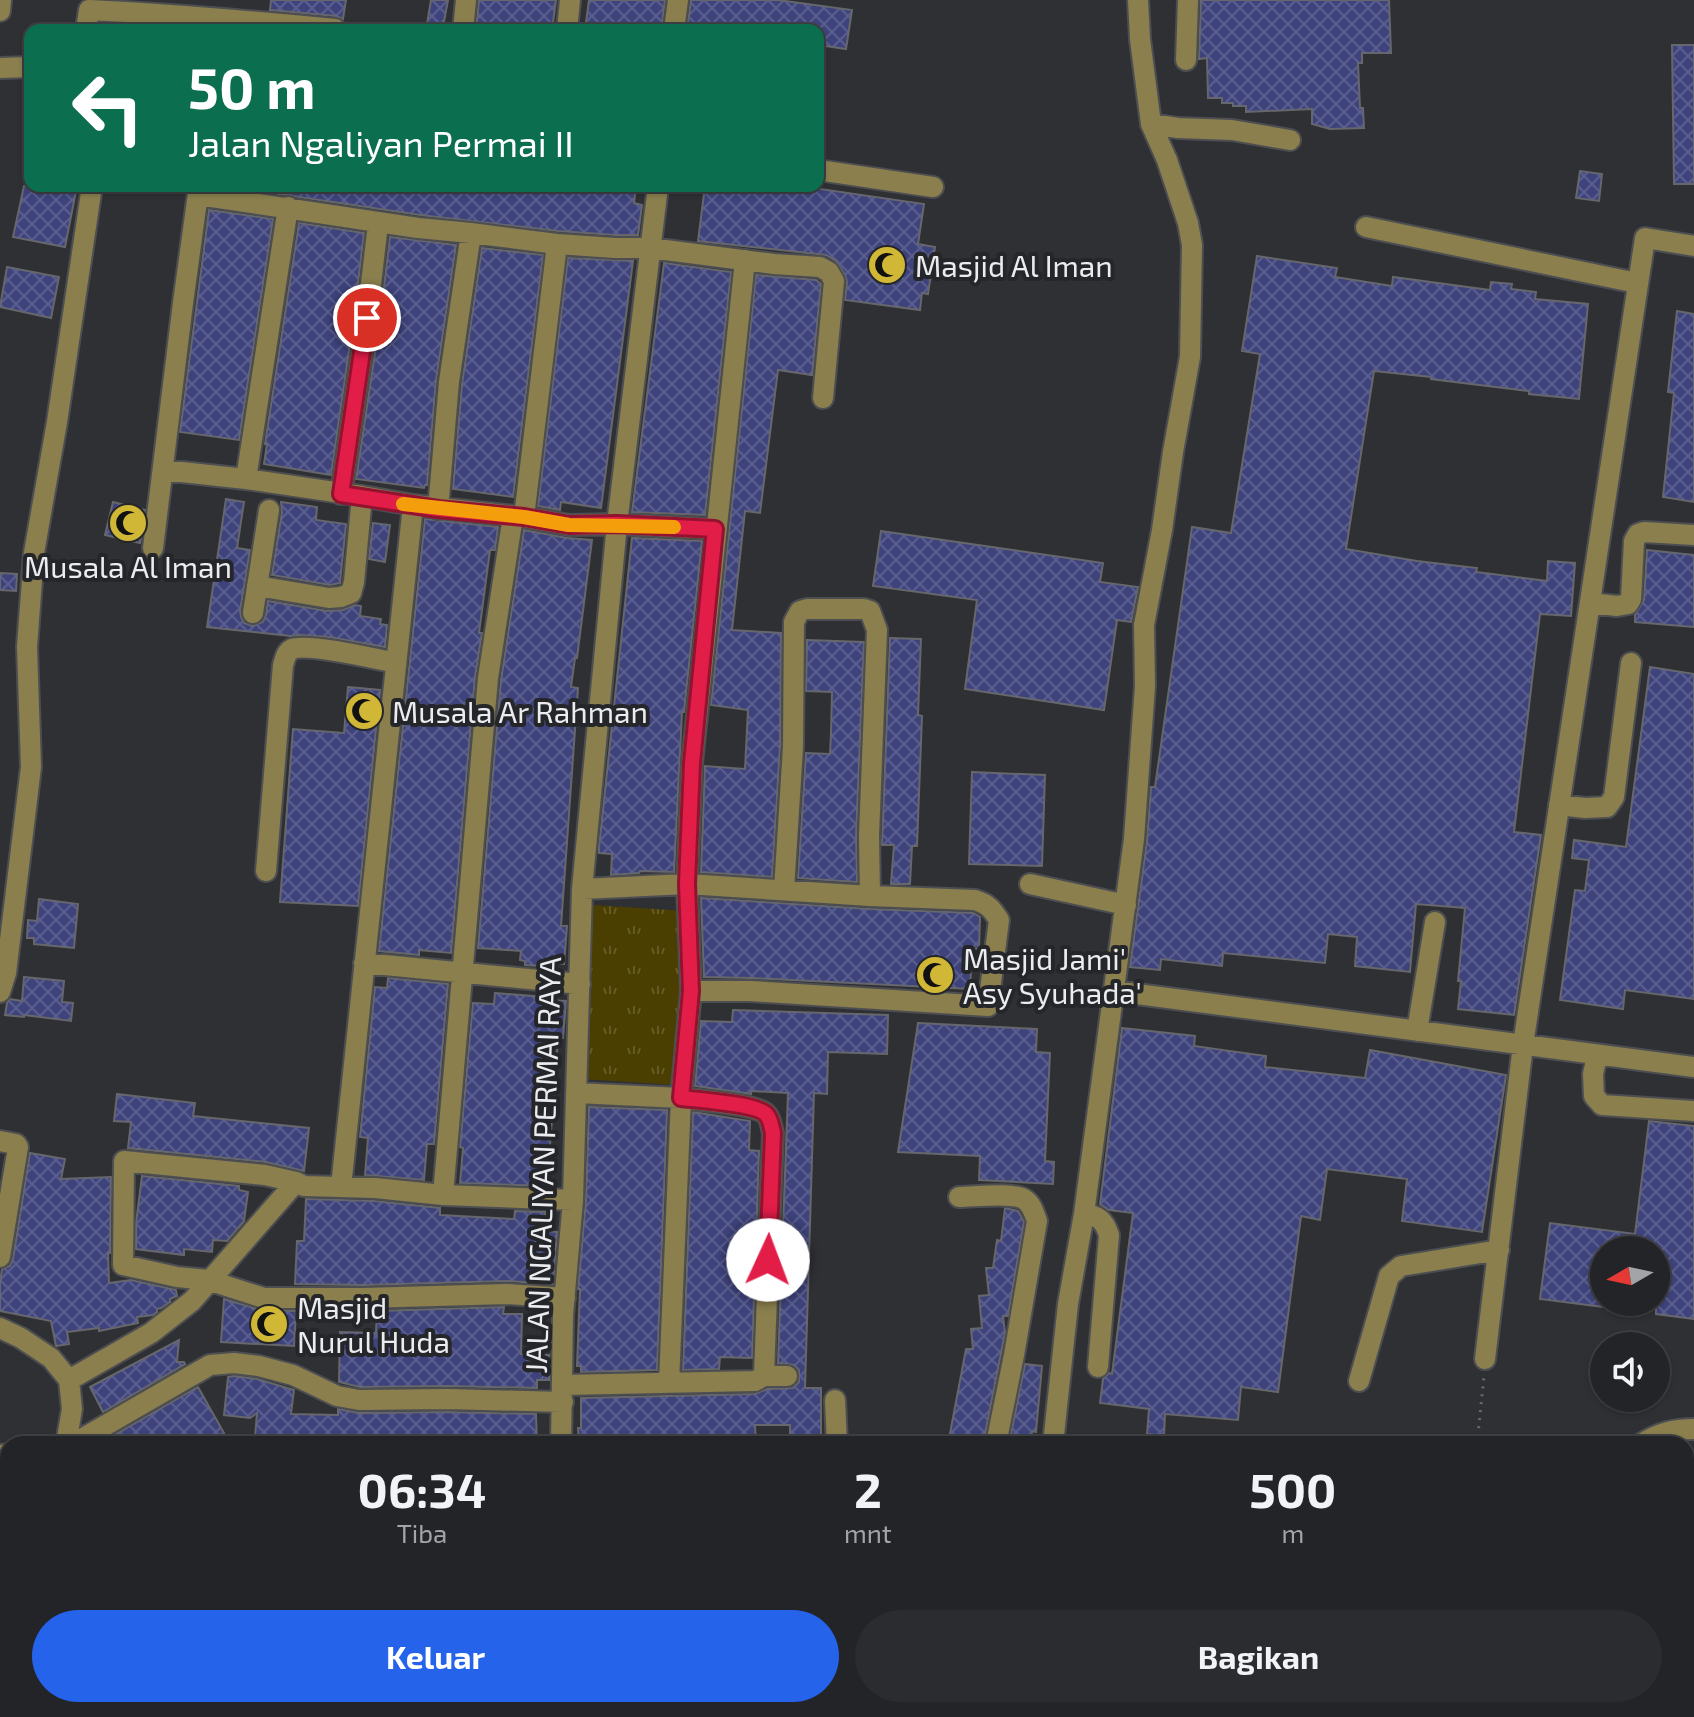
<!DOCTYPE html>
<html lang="id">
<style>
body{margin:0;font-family:"Exo 2",sans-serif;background:#2b2c2f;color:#f1f3f6;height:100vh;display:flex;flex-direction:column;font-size:30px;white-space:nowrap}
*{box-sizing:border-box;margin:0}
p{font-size:26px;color:#a3a4a7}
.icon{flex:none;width:44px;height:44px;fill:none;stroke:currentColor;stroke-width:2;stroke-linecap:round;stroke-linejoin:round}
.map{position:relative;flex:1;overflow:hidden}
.sheet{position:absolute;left:0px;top:1436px;width:1694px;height:282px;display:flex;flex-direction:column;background:#232427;border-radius:24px 24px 0 0;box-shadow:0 2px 6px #0004,0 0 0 2px #404144}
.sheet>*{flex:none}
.banner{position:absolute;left:24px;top:24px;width:800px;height:168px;border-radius:16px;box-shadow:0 2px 6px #0004,0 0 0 2px #404144;background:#0b6e4f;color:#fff;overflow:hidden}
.needle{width:52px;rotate:261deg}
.buttons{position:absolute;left:1590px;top:1236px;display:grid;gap:16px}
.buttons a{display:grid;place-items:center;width:80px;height:80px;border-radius:50%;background:#232427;box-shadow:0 2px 6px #0004,0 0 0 2px #404144;font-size:40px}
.pin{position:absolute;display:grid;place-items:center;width:68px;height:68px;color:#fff;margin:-34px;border:4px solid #fff;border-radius:50%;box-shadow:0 2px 8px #0007}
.me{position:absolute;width:88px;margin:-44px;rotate:2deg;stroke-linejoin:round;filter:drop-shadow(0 0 6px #0008)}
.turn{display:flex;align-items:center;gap:28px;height:168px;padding:0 32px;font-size:36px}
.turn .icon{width:104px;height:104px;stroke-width:2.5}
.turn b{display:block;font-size:56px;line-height:68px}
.eta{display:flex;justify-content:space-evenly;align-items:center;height:136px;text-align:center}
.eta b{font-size:48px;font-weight:700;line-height:56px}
.button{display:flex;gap:16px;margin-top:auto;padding:16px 32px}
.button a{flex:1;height:92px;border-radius:48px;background:#2563eb;color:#fff;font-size:32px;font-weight:700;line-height:92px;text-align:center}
.button a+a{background:#2b2c2f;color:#f1f3f6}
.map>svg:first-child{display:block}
.park{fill:url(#park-tufts)}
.building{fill:url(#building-cross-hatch);stroke:#66676c;stroke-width:2}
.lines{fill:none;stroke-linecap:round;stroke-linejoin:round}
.minor-casing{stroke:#4d4e52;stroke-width:24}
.path{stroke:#696a6e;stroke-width:3;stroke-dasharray:2 6;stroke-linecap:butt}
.minor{stroke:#8a7f4d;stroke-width:20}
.route-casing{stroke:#92132f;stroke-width:20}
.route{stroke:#e11d48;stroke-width:14}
.slow{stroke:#f59e0b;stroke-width:14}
.labels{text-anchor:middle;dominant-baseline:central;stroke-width:8;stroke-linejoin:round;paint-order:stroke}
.poi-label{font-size:30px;fill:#ebecef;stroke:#25262a;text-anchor:start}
.street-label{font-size:30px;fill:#ebecef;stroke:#25262a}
</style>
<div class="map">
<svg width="1694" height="1717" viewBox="0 0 1694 1717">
<defs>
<pattern id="park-tufts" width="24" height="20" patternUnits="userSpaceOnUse" patternTransform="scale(2)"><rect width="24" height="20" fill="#4a3f00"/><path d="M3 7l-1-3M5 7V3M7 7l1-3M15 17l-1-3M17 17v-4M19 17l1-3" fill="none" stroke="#645b26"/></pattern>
<pattern id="building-cross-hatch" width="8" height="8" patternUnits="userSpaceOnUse" patternTransform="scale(2)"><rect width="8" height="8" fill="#3e437c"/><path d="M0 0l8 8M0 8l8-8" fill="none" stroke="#5a5e8f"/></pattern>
</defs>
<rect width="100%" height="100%" fill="#2f3034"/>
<path class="park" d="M593,905l93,6 -11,174 -93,-6z"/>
<path class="building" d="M271,0h75l-3,19 -7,-3 -66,-6z
M431,0h17l-5,27 -16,-3z
M479,0h77l-4,30h-76z
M589,0h76l-4,30h-76z
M691,0h87l74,10 -6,39 -28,-4v-15h-131z
M1201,0h188l2,53h-29v10h-4l2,45h3l1,20 -34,1 -18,-5v-15l-66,3v-6h-13v-3h-11v-5h-14l-1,-40 -8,1z
M1672,45h22v139h-20z
M1580,171l22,3 -3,27 -23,-3z
M24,186h53l-12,61 -52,-10z
M226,186h410l-2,17 8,2 -4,30h-23l-57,-4 -138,-16z
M705,186h108v2l111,16 -6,40 17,3 -7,47 -6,-1 -2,17 -75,-10 2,-18 -2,-7 -9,-14 -10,-6 -128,-14z
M209,210l64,9 -34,221 -59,-8z
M299,223l65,10 -10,83 -23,159 -67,-11 3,-20h-2z
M390,237l66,8 -20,135 -9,105h-2l-1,3 -68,-9 24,-159z
M482,248l61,7 -30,242 -60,-8 9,-105z
M1257,256l80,12 -2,9 57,9 1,-9 97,13 1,-8 21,2 -1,5 25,3 -1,7 53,5 -9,95 -50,-5v-3l-98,-12v-2l-57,-6 -28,178 71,12 60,7 -1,4 71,9 1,-20 27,2 -4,53 -31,-2 -26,218 27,3 -27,180 -56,-6 3,-28h-3l7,-73 -49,-4 -6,68 -55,-6 2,-29 -29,-3 -3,29 -102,-10 -1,13 -61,-7 -1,11 -30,-3 17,-126 4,-54h4l37,-260 39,6 29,-179 -18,-3z
M568,258l65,3 -32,247 -40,-6 -1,8 -22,-4z
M664,263l67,9 -26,243 -73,-3z
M7,267l52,10 -8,41 -51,-11z
M756,275l60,5 5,4 -9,91 -34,-5 -18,143 -15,-2 -13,119 49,3 -1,114 -8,130 -71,-5 4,-106 40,3 3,-59 -37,-5z
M1677,311l17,3v188l-31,-5 11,-104 -6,-1z
M226,499l18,3 -7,46 13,2 -10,61 1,6 3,6 8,3 11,-4 3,-7 2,-14 59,10 16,-1 12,-5 6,1 -1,10 21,3 -1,5 7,1 -2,22 -56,-10 -28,-2 -11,1 -83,-9z
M113,502l32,8 -5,33 -35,-8z
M281,502l36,5 -1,13 30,4 -6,59 -10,2 -58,-10 10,-63z
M425,519l73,8 -3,23h-5l-11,83h3l-7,44 -24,276 -32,-3v5l-40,-4z
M373,523l17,2 -5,37 -16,-3z
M524,530l43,8 25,2 -15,118h-2l-4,29 7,1 -17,238h6l-3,38 -24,-2v4l-15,-1v-4l-5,-1 1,-9 -43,-3 23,-268z
M881,531l222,32 -3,19 38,5 -7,35 -14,-2 -13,90 -139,-21 12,-89 -104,-14z
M632,538l70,3 -18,171h-2l-8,160 -34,-1 -1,2 -28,2 1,-21 -13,-1v-6z
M1647,550l47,5v72l-59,-5v-7l9,-15z
M0,573l17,1 -1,17 -16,-1z
M890,638l31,1 -3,76 4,1 -5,130h-5l-2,38h-19l3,-39h-12z
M807,640l57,2 -8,194 1,46 -59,-4 8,-125 24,1 1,-21 1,-41 -26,-1z
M1650,667l44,7v325l-69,-9 -2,19 -63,-9 15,-110 10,1 4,-31 -17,-2 2,-18 52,7z
M348,687l32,3 -22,216 -78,-4 13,-173 51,4z
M972,772l73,3 -3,91 -73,-2z
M701,898l169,11 103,4 7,4 -1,32 -7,-1 -2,41 -219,-11 -47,-1z
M39,899l39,5 -4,44 -40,-4v-6h-7l1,-18 9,1z
M24,977l40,4 -2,21 11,1 -2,18 -47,-6v2l-19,-2 2,-12 3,-4 12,2z
M388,978l60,6 -14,160h-7l-3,36 -59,-5 3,-37 -8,-1 15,-150 12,1z
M495,993l50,4v3l21,1 -3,37h-5l-11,148 -87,-3 3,-35 -3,-1 13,-144 21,1z
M733,1010l155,5 -1,39 -59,-2 -1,42 -13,-1 -9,295h16v56h-31v-19h-35l1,19h-177l-1,-16h3v-30l174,-4 12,-5 26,-1 6,-6v-12l-5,-5 -16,-2 10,-270 -37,-2v3l-56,-8 6,-65 31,1z
M918,1023l119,6 -1,23 14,1 -5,108 9,1 -1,22 -74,-4 1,-24 -82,-4z
M1122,1028l73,8 -1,10 72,10 -1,11 100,11 5,-28 136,25 -24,157 -80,-11 5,-42 -80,-10 -7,51 -19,-4 -23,176 -37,-5 -3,33 -73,-6 -1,22 -17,-2 2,-25 -49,-6 3,-24 6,-6 3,1 21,-161 -24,-3 -9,-6z
M117,1094l78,9 -2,13 116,12 -5,43 -38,-9 -138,-14 3,-26 -17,-1z
M589,1107l78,3 -10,260 -76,2v-6h-4l3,-77h-2l8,-89z
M693,1112l57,9 -1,29 10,1 -7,207 -32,-1 -1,12 -36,1z
M1649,1121l45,5v193l-38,-5v-64h-52v57l-64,-8 10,-76 85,11z
M30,1153l35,6 -4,20 50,-2 -1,76h-2l1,30 22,-3 45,10 1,6 -7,3v3l-9,6 -4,1v3l-4,3 -16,2 1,6 -39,8v-3l-32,4 2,12 -13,2 -5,-25 -51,-10v-28l2,-14 8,-3 3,-7z
M142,1176l97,10v4l9,2 -4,29 -17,20 -14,-1 -1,12 -28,-3v6l-48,-6v-26z
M306,1199l68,2 66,7v7l74,4 1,-8 30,1v3h3l-1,16 10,1 -4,52 -46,-3 -144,4 -68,-1 2,-43h7z
M1005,1208l13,3 6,11 -16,94h-5l2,17 -22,111h-35l18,-95h7l-2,-20 11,-1 -3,-32 10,-1 -3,-27h7l4,-28 4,1z
M224,1299l36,11 36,1 -2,35 -73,-4z
M504,1307l-1,7h19l-1,40 28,1v25h-12v8l-90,-2 -87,1 -21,-5 1,-50 36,1 1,-22z
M179,1340l-2,22h7l1,2 -82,48 -13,-25z
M1025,1364l17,2 -6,66 -4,-1 -1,13h-22z
M234,1376l23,3 37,11 -3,24 47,1v-6l21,4 88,-1 89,2 1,30h-232v-1l-50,-6 2,-24 -7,5 -26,-3 4,-38z
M198,1387l26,46 -20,11h-105z"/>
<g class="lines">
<g class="minor-casing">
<path id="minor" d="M0,11l1,-11
M86,30l3,-20c82,4 164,11 246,19
M463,30l3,-30
M567,30l3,-30
M674,30l4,-30
M1186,60l2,-60
M0,68l30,-1
M1151,124l27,4 54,2 58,10
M818,170l115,17
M198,195l220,33 53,5 86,11 58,4h35l124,16 46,3 9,5 5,9 -11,117
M1366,227l271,56
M163,470l83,9 116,17 51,9 111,12 45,8 48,-1 98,5
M246,479l42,-272
M341,494l26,-176 11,-94
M438,509l11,-127 22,-149
M524,517l33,-273
M153,548l30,-245 16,-117
M257,586l72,12 12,-1 10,-4 3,-11 8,-86
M1590,603l27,3 11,-2 3,-5 3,-58 4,-7 6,-2 50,3
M253,613l16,-103
M1559,805l26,3 22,-1 7,-10 17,-134
M266,871l17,-206c2,-6 3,-13 9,-16 17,-6 84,10 104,14
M1030,884l96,21
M784,890l9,-143 1,-125 6,-11 7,-2h57l6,2 7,19 -8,206 1,60
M364,963l216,21
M691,991h59l238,15 11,-86c-7,-11 -11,-16 -24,-20l-105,-4 -183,-12 5,-121 53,-503
M1114,991l580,76
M0,992l6,-19 25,-206 -4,-120 7,-94 23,-131 35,-236
M1417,1031l18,-109
M1597,1056l-4,18 1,22 8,9 92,6
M576,1093l105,5 10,-107 -4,-107 -105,5
M0,1141l16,3 2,3 -18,110
M296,1182l-31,-7 -141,-14 -1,104 54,12 31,3 56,18h99l144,-4 58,4
M341,1187l72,-682
M443,1195l45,-517 25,-162
M959,1197c15,0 52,-5 65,2 8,5 10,14 13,22l-23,134 -18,89
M1084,1214c15,2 20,6 25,21l-11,132
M0,1328l21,10 30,20 18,22
M1485,1359l38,-314 122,-807 49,8
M1359,1381l30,-105 12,-10 98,-16
M669,1383l12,-285c16,2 75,6 85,16 5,5 5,12 7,19l-9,243
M563,1385l192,-4 9,-5h23
M835,1400l2,44
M66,1444l6,-35 -3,-29 82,-47 41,-32 104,-119 8,4 71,2 68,7 130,5
M73,1444l137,-79 24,-2 25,3 34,9 44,21 22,4 88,-1 116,3
M561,1444l2,-129 10,-115 9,-311 35,-365 41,-338
M1053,1444l15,-140 16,-90 50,-375 11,-153 -1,-61 18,-95 11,-78 17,-95 2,-112 -4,-22 -21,-63 -16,-36 -11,-85 -2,-39
M1641,1444c18,-11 32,-15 53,-15
M0,1455l8,-1
M0,1553l8,-5
M0,1583l8,24
M35,1710l1,7
M145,1717l2,-7
M242,1717v-7
M538,1717l1,-7"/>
</g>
<path class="path" d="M1477,1444l7,-68"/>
<use href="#minor" class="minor"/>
</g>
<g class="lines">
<g class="route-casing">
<path id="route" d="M367,318l-26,176 97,15 86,8 45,8 48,-1 98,5 -23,234 -5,121 4,107 -10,107c17,2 75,6 85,16 5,5 5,12 7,19l-5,127"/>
</g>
<use href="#route" class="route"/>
<path class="slow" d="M403,504l121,13 45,8 105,2"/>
</g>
<defs>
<g id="mosque-disc" transform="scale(2)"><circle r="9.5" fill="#d1b736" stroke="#25262a"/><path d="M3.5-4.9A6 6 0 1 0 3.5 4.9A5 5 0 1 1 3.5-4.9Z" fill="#111"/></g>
</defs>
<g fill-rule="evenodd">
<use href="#mosque-disc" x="887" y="265"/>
<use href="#mosque-disc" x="128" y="523"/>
<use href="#mosque-disc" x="364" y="711"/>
<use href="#mosque-disc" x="935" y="975"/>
<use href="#mosque-disc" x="269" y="1324"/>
</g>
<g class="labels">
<g class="poi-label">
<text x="915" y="265">Masjid Al Iman</text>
<text x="128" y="566" text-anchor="middle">Musala Al Iman</text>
<text x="392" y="711">Musala Ar Rahman</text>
<text x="963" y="958">Masjid Jami'<tspan x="963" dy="34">Asy Syuhada'</tspan></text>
<text x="297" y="1307">Masjid<tspan x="297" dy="34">Nurul Huda</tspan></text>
</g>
<g class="street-label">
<text transform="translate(542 1165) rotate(-88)">JALAN NGALIYAN PERMAI RAYA</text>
</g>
</g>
</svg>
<div class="buttons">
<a><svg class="needle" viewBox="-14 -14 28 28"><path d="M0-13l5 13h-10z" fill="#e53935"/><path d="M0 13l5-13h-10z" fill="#a3a4a7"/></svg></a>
<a><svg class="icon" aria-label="sound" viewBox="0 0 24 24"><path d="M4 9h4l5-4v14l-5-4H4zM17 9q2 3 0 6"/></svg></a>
</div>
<div class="pin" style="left:367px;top:318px;background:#d93025"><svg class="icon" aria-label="arrive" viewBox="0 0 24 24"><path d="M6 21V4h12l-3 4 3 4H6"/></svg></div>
<svg class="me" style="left:768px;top:1260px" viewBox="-20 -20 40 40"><circle r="19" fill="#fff"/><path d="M0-13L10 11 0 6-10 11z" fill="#e11d48"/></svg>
<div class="banner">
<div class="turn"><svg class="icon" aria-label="left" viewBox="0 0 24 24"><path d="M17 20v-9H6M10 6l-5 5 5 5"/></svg><div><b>50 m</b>Jalan Ngaliyan Permai II</div></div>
</div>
<section class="sheet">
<div class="eta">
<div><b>06:34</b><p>Tiba</p></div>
<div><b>2</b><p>mnt</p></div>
<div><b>500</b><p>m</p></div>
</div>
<div class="button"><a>Keluar</a><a>Bagikan</a></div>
</section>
</div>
